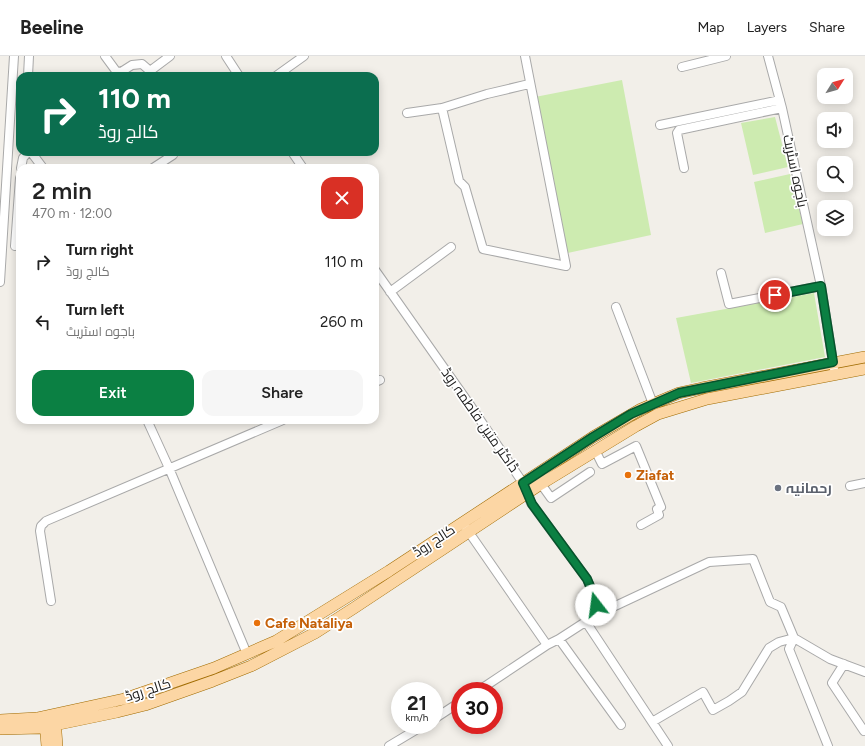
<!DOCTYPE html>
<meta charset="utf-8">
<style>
body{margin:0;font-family:Figtree,Cairo,sans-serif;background:#f6f6f6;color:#222;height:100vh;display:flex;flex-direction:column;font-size:15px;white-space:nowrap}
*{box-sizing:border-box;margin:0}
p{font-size:13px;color:#767676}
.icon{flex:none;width:22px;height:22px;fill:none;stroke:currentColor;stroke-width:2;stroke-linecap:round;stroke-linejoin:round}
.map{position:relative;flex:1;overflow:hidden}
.sheet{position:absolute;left:16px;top:108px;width:363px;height:260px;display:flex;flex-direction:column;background:#fff;border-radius:12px;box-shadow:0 2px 10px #0003}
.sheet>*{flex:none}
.banner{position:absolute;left:16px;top:16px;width:363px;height:84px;border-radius:12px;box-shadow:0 2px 10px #0003;background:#0b6e4f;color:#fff;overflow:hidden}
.needle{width:26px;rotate:53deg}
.controls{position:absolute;left:817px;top:12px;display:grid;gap:8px}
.controls a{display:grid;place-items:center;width:36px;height:36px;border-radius:8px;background:#fff;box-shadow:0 2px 10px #0003;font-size:20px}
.speed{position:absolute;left:391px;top:626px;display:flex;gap:8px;font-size:20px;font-weight:700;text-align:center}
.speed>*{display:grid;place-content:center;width:52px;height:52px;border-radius:50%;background:#fff;box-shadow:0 2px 10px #0003;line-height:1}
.speed small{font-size:10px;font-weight:400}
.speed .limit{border:6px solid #d22;background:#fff;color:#111}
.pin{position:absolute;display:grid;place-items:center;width:34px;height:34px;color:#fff;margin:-17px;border:2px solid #fff;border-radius:50%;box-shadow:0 1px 4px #0007}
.me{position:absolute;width:44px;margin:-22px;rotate:345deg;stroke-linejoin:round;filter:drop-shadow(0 0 3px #0008)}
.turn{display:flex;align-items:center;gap:14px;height:84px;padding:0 16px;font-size:18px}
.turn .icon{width:52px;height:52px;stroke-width:2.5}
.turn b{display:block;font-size:28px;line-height:34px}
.round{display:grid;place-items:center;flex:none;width:42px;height:42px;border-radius:12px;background:#f6f6f6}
.head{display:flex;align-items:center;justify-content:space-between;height:68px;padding:0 16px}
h1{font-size:24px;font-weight:600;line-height:30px}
.cta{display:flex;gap:8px;margin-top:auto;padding:8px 16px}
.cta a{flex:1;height:46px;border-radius:12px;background:#0b8043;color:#fff;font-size:16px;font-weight:600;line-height:46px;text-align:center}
.cta a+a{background:#f6f6f6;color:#222}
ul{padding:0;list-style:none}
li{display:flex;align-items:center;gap:12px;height:60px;padding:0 16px}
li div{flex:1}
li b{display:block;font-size:15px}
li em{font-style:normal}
header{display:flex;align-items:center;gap:24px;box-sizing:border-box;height:56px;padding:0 20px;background:#fff;border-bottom:1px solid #e0e0e0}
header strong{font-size:19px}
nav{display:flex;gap:22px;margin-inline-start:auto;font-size:14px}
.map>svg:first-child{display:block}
.grass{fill:#cdebb0}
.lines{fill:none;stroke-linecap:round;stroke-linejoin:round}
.minor-casing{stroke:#a9a9a9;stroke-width:10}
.major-casing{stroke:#a06b00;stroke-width:12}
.minor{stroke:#fff;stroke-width:8}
.major{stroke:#fcd6a4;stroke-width:11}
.route-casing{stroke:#07532c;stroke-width:10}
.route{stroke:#0b8043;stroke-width:7}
.food-dot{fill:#e8710a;stroke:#fff;stroke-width:1.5}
.worship-dot{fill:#6b7280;stroke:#fff;stroke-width:1.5}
.labels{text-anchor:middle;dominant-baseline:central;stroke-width:3.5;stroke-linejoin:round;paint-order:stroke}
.street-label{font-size:14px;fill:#222;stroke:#fff}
.food-label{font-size:14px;font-weight:bold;fill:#c56008;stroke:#fff;text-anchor:start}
.worship-label{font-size:14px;font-weight:bold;fill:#5b616d;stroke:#fff;text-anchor:start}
</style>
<header>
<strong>Beeline</strong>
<nav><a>Map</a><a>Layers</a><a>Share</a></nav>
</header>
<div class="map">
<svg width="865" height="690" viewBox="0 0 865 690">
<rect width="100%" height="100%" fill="#f2efe9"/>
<path class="grass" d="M622,24l29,155 -88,19 -28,-157z
M775,61l13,50 -35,8 -12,-52z
M790,118l13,50 -38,9 -11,-51z
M814,237l11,64 -134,26 -15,-65z"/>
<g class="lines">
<g class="minor-casing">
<path id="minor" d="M105,0l11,15 5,1 11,-7 10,-1 8,7
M226,0l13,20
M768,0l14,52 39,178 14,89
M682,11l44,-11
M151,19l-1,-4 20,-15
M28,20l1,-20
M276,20l28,-20
M442,52l17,73 6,6 18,62 83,17 -41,-210
M407,57l35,-5 45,-14 42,-10
M660,69l120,-25
M31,96l12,16
M292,96l11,16
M21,112l2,-10 5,-6
M153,112l20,-13 -2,-3
M684,112l-7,-35 2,-3 103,-22
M15,190l5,-68
M375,214l95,135 53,78 8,20 56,76 7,18 2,8 -2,6 2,4
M721,217l8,31 92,-18
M0,226l14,-226
M390,236l61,-45
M616,251l37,97
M375,326l5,-2
M147,364l22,48 78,186
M595,394l7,14 34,-18 25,61 -4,2 2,6 -18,10
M541,428l10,14 39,-26
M850,430l15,-3
M466,472l81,117
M51,545l-11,-70 1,-5 5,-5 237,-101
M586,566l82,124
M794,582l-5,11 39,97
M559,583l62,86
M844,608l-12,19 32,48
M478,635l69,-46 12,-6 37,-24 113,-53 44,-3 17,43 11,5 13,31 36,21 35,13
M434,663l26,-17
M652,666l51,-30 10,18 16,-9 13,-9 27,-44 10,-6 15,-4
M389,690l35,-21"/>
</g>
<g class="major-casing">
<path id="major" d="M55,663l2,27
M0,664l37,-2 87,-19 90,-31 62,-27 113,-70 204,-134 48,-28 38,-16 23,-5 163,-31
M45,665l2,25
M0,673l40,-1 77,-16 28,-7 68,-24 38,-15 64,-33 39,-25 187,-124 95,-58 22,-12 49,-15 158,-30"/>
</g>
<use href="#minor" class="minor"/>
<use href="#major" class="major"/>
</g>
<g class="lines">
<g class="route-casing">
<path id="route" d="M596,549l-3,-12 -6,-14 -55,-75 -9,-21 70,-46 38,-23 48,-21 154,-31 -12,-76 -46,9"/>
</g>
<use href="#route" class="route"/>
</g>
<g class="food-dot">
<circle cx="628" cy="419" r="4"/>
<circle cx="257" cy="567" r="4"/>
</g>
<circle class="worship-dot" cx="778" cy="432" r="4"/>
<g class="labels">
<g class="street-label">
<text transform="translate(795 115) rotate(78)">باجوہ اسٹریٹ</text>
<text transform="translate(480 364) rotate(55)">ڈاکٹر متین فاطمہ روڈ</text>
<text transform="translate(434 485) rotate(-33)">کالج روڈ</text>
<text transform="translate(148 634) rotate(-18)">کالج روڈ</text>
</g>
<g class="food-label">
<text x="636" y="419">Ziafat</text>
<text x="265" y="567">Cafe Nataliya</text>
</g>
<g class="worship-label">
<text x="786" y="432">رحمانیہ</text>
</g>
</g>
</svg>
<div class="controls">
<a><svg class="needle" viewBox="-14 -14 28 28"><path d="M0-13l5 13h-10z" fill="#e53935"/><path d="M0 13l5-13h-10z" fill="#767676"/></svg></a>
<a><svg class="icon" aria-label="sound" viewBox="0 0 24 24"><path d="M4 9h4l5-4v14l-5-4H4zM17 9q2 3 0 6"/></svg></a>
<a><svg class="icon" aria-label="search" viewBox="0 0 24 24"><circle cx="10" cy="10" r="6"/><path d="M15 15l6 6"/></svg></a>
<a><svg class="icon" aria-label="layers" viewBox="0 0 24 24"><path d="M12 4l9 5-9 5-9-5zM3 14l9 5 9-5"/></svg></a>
</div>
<div class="speed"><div>21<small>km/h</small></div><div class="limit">30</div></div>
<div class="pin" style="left:775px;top:239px;background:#d93025"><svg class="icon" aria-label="arrive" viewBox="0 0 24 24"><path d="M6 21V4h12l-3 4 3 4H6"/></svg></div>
<svg class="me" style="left:596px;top:549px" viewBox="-20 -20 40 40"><circle r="19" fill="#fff"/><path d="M0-13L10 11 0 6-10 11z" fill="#0b8043"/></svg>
<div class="banner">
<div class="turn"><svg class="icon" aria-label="right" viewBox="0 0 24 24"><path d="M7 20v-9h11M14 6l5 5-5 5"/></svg><div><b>110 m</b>کالج روڈ</div></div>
</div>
<section class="sheet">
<div class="head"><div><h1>2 min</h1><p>470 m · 12:00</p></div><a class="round" style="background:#d93025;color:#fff"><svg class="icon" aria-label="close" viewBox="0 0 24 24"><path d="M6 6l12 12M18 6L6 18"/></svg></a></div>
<ul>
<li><svg class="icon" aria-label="right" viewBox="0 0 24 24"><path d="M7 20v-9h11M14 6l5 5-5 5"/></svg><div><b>Turn right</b><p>کالج روڈ</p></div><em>110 m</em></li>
<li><svg class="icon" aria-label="left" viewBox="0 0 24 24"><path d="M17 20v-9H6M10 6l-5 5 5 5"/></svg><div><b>Turn left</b><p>باجوہ اسٹریٹ</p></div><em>260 m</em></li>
</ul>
<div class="cta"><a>Exit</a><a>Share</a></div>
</section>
</div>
